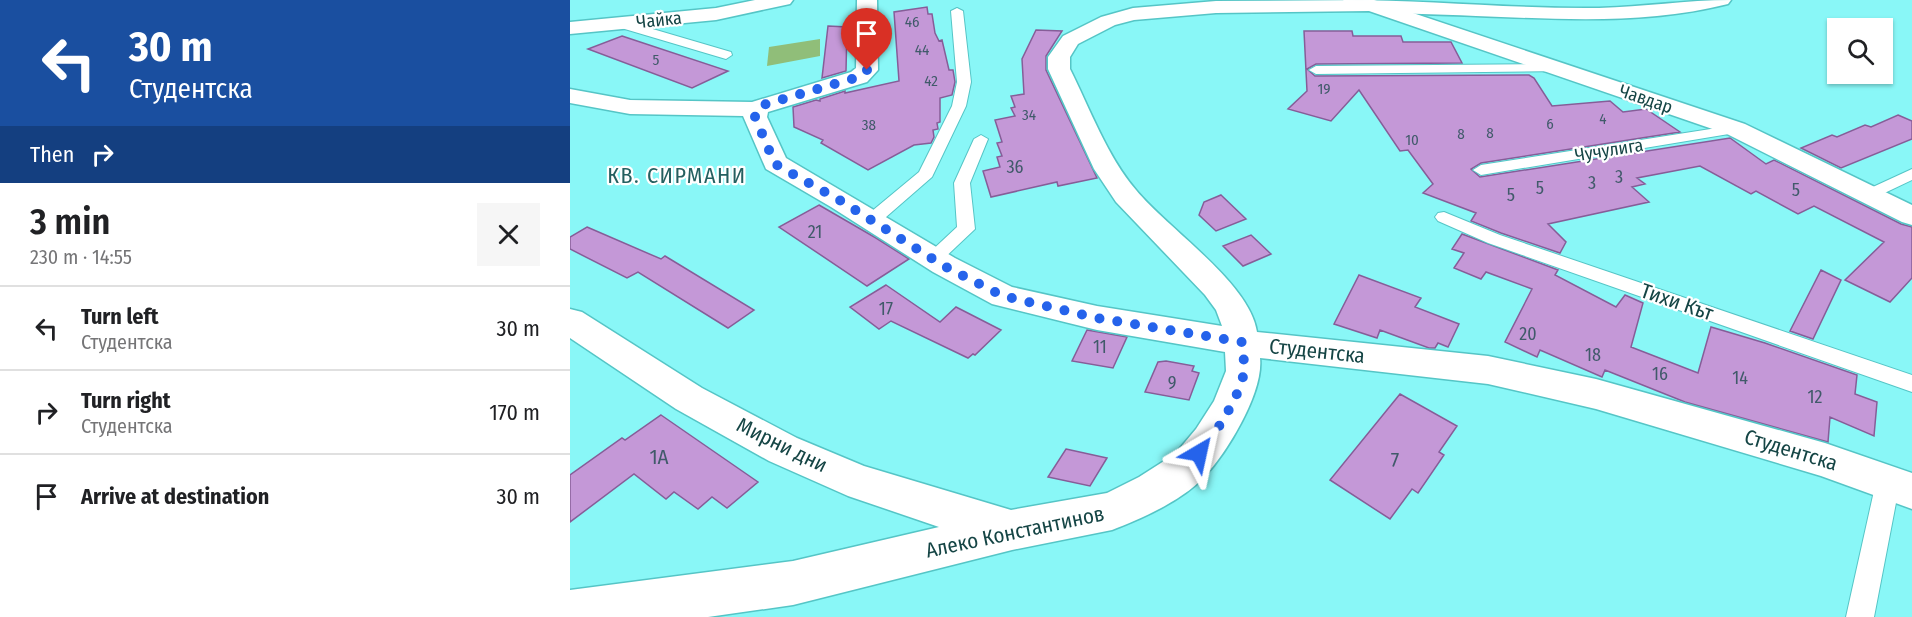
<!DOCTYPE html>
<meta charset="utf-8">
<style>
body{margin:0;font-family:"Fira Sans Condensed",sans-serif;background:#f6f6f6;color:#202124;height:100vh;display:flex;flex-direction:column;font-size:22px;white-space:nowrap}
*{box-sizing:border-box;margin:0}
p{font-size:20px;color:#757577}
.icon{flex:none;width:33px;height:33px;fill:none;stroke:currentColor;stroke-width:2;stroke-linecap:round;stroke-linejoin:round}
.map{position:relative;flex:1;overflow:hidden}
.sheet{display:flex;flex-direction:column;background:#fff;width:570px}
.sheet>*{flex:none}
.hud{background:#1a4fa0;color:#fff;overflow:hidden}
.fabs{position:absolute;left:1257px;top:18px;display:grid;gap:12px}
.fabs a{display:grid;place-items:center;width:66px;height:66px;border-radius:0px;background:#fff;box-shadow:0 2px 4px #0004;font-size:30px}
.pin{position:absolute;display:grid;place-items:center;width:51px;height:51px;color:#fff;margin:-62px -26px;border-radius:50% 50% 50% 0;rotate:-45deg;box-shadow:0 0 6px #0007}
.pin .icon{rotate:45deg}
.me{position:absolute;width:66px;margin:-33px;rotate:36deg;stroke-linejoin:round;filter:drop-shadow(0 0 4px #0008)}
.turn{display:flex;align-items:center;gap:21px;height:126px;padding:0 30px;font-size:27px}
.turn .icon{width:78px;height:78px;stroke-width:2.5}
.turn b{display:block;font-size:42px;line-height:51px}
.then{display:flex;align-items:center;height:57px;padding:0 30px;background:#0003;gap:12px;font-size:22px}
.round{display:grid;place-items:center;flex:none;width:63px;height:63px;border-radius:0px;background:#f6f6f6}
.summary{display:flex;align-items:center;justify-content:space-between;height:102px;padding:0 30px}
h1{font-size:36px;font-weight:600;line-height:45px}
ul{padding:0;list-style:none}
li{display:flex;align-items:center;gap:18px;height:84px;padding:0 30px;border-top:2px solid #e0e0e0}
li div{flex:1}
li b{display:block;font-size:22px}
li em{font-style:normal}
main{display:flex;flex:1;min-height:0}
.map>svg:first-child{display:block}
.green{fill:#90be79}
.building{fill:#c498d7;stroke:#865d98;stroke-width:1.5}
.lines{fill:none;stroke-linecap:round;stroke-linejoin:round}
.service-casing{stroke:#55c5c6;stroke-width:2}
.minor-casing{stroke:#55c5c6;stroke-width:3}
.tertiary-casing{stroke:#55c5c6;stroke-width:3}
.service{fill:#fff;fill-rule:evenodd}
.minor{fill:#fff;fill-rule:evenodd}
.tertiary{fill:#fff;fill-rule:evenodd}
.route{stroke:#2563eb;stroke-width:10;stroke-dasharray:0 18}
.labels{text-anchor:middle;dominant-baseline:central;stroke-width:4.5;stroke-linejoin:round;paint-order:stroke}
.far-number-label{font-size:15px;fill:#415a6a}
.far-street-label{font-size:18px;fill:#154545;stroke:#fff}
.number-label{font-size:18px;fill:#415a6a}
.street-label{font-size:21px;fill:#154545;stroke:#fff}
.near-number-label{font-size:21px;fill:#415a6a}
.neighbourhood-label{font-size:22px;letter-spacing:1.5px;fill:#246060;stroke:#fff}
</style>
<main>
<section class="sheet">
<div class="hud">
<div class="turn"><svg class="icon" aria-label="left" viewBox="0 0 24 24"><path d="M17 20v-9H6M10 6l-5 5 5 5"/></svg><div><b>30 m</b>Студентска</div></div>
<div class="then">Then<svg class="icon" aria-label="right" viewBox="0 0 24 24"><path d="M7 20v-9h11M14 6l5 5-5 5"/></svg></div>
</div>
<div class="summary"><div><h1>3 min</h1><p>230 m · 14:55</p></div><a class="round"><svg class="icon" aria-label="close" viewBox="0 0 24 24"><path d="M6 6l12 12M18 6L6 18"/></svg></a></div>
<ul>
<li><svg class="icon" aria-label="left" viewBox="0 0 24 24"><path d="M17 20v-9H6M10 6l-5 5 5 5"/></svg><div><b>Turn left</b><p>Студентска</p></div><em>30 m</em></li>
<li><svg class="icon" aria-label="right" viewBox="0 0 24 24"><path d="M7 20v-9h11M14 6l5 5-5 5"/></svg><div><b>Turn right</b><p>Студентска</p></div><em>170 m</em></li>
<li><svg class="icon" aria-label="arrive" viewBox="0 0 24 24"><path d="M6 21V4h12l-3 4 3 4H6"/></svg><div><b>Arrive at destination</b></div><em>30 m</em></li>
</ul>
</section>
<div class="map">
<svg width="1342" height="617" viewBox="0 0 1342 617">
<rect width="100%" height="100%" fill="#89f7f7"/>
<path class="green" d="M250,39v17l-53,10 2,-19z"/>
<path class="building" d="M357,7l1,7h4l3,19 4,8 3,-1 7,30h4l2,12 -3,13 -12,3v24l-3,1 1,6 -5,1 1,7 -3,6 -17,2 -46,25 -47,-27 2,-3 -29,-13 -1,-20 23,-7 4,1v-2l25,-8v2l54,-12 -5,-69z
M258,26l19,1 -1,44 -24,7z
M466,30l26,1 -16,25v14l51,108 -39,8 -1,-4 -66,15 -8,-26 17,-4 -3,-10 5,-1 -5,-13 5,-1 -7,-22 20,-4 -4,-8 4,-1 -4,-11 13,-2 -2,-35z
M734,31h48l1,5h48l2,6h48l11,21 -146,1 -9,5 8,7 214,-1 5,3 18,28 58,-5 13,11 23,-3 34,23 -199,31 -10,6 9,8 250,-39 36,26 8,-4 127,64 11,3v51l-22,24 -45,-22 39,-38 -70,-36 -16,8 -42,-23 -5,3 -51,-28 -63,12 8,6 -13,3 17,15 -101,22 18,18 -6,11 -59,-20 -30,-12 5,-8 -53,-20 10,-9 -25,-34 -8,1 -41,-61 -28,31 -43,-12 19,-18z
M52,36l106,35 -36,17 -104,-39z
M1328,115l14,6v18l-71,29 -40,-20 31,-13 5,2 28,-12 6,2z
M651,195l25,24 -30,12 -17,-16 5,-13z
M249,205l57,33 33,21 -42,27 -88,-59z
M17,227l74,32 4,-3 89,54 -26,18 -90,-56 -11,6 -57,-29v-12z
M892,234l96,36 -3,5 61,32 9,-12 18,8 -12,44 67,26 13,-46 54,16 92,32 -2,19 22,8 -3,34 -44,-19 -2,25 -143,-40 -80,-32 -3,7 -62,-27 -3,7 -32,-15 27,-53 -46,-17 -5,7 -27,-11 10,-15 -12,-4z
M681,235l20,19 -28,12 -20,-20z
M1251,270l20,10 -28,59 -23,-8z
M789,275l62,23 -6,9 44,17 -11,23 -10,-4 -3,5h-6l-49,-18 -3,8 -43,-14z
M316,285l54,37 16,-15 45,23 -26,25 -2,-1 -5,4 -77,-37 -12,8 -29,-22z
M517,330l40,7 -14,31 -41,-7z
M596,361l28,5 -2,5 7,2 -10,27 -44,-8 13,-30z
M830,394l57,32 -18,26 5,3 -26,38 -6,-4 -22,30 -60,-39z
M91,415l97,67 -31,26 -15,-11 -14,12 -24,-17 -8,7 -32,-25 -64,48v-47l52,-37 3,2z
M496,449l41,9 -17,28 -42,-9z"/>
<g class="lines">
<g class="service-casing">
<path id="service" d="M387,8l6,3 8,71 -5,24 -34,71 -54,47h-12l-3,-4 3,-4 53,-44 33,-66 5,-24 -6,-71z
M52,20l109,32 1,3 -6,4 -108,-32v-6z
M988,64l5,1 2,3 -2,3 -247,3 -7,-4 7,-4z
M1166,125l7,4 -2,3 -260,43 -8,-5 8,-5z
M411,135l7,4 -18,44 5,46 -36,34h-12l-3,-4 3,-4 30,-28 -3,-44 20,-44z
M1342,169v11l-38,18 -6,2 -8,-5 2,-3z
M874,212l56,23 412,140v17l-424,-149 -50,-22 -3,-4 3,-4z
M1318,471l9,4 3,7 -26,135h-28l30,-135 3,-7z"/>
</g>
<g class="minor-casing">
<path id="minor" d="M185,0h38l-3,4 -74,16 -146,14v-12l146,-14z
M287,0h20l1,70 -11,12 -99,30 -1,5 19,41 169,100 57,29 85,19 125,20 -6,-16 -11,-15 -89,-93 -22,-33 -46,-100v-12l15,-21 38,-19 32,-9 83,-7 158,-1 371,124 167,81v20l-10,-3 -175,-88 -358,-123 -153,2 -82,7 -19,5 -37,19 -8,13v12c20,40 37,87 66,121 32,39 114,93 121,142l231,24 108,23 229,64 87,30v36l-91,-33 -225,-67 -108,-25 -228,-26c4,34 -33,95 -56,119 -21,23 -63,42 -92,53l-100,20 -219,55 -85,12h-138v-27l223,-29 146,-34 -91,-31 -79,-35 -93,-52 -106,-71v-29l12,3 120,76 95,50 67,28 147,44 96,-17 32,-16 36,-23 21,-25 18,-28 12,-30 -1,-19 -128,-22 -105,-26 -59,-32 -102,-65 -65,-38 -23,-53 -113,-2 -60,-11v-14l60,11 122,2 99,-30 5,-4z"/>
</g>
<g class="tertiary-casing">
<path id="tertiary" d="M773,0c85,0 171,9 256,8 44,-1 87,-8 132,-8l-3,4c-83,21 -167,15 -252,12 -41,-2 -82,-1 -123,-10l-7,-2z"/>
</g>
<use href="#service" class="service"/>
<use href="#minor" class="minor"/>
<use href="#tertiary" class="tertiary"/>
</g>
<g class="lines">
<path class="route" d="M297,70l-8,7 -93,27 -10,6 -1,7 20,47 66,37 103,65 59,30 94,22 145,24c0,9 3,20 2,29 -3,24 -29,64 -45,82"/>
</g>
<g class="labels">
<g class="far-number-label">
<text x="342" y="22">46</text>
<text x="352" y="50">44</text>
<text x="86" y="60">5</text>
<text x="361" y="81">42</text>
<text x="754" y="89">19</text>
<text x="459" y="115">34</text>
<text x="1033" y="119">4</text>
<text x="980" y="124">6</text>
<text x="299" y="125">38</text>
<text x="920" y="133">8</text>
<text x="891" y="134">8</text>
<text x="842" y="140">10</text>
</g>
<g class="far-street-label">
<text transform="translate(89 20) rotate(-6)">Чайка</text>
<text transform="translate(1076 99) rotate(19)">Чавдар</text>
<text transform="translate(1039 150) rotate(-9)">Чучулига</text>
</g>
<g class="number-label">
<text x="445" y="167">36</text>
<text x="1049" y="177">3</text>
<text x="1022" y="183">3</text>
<text x="970" y="188">5</text>
<text x="1226" y="190">5</text>
<text x="941" y="195">5</text>
<text x="245" y="232">21</text>
<text x="316" y="309">17</text>
<text x="958" y="334">20</text>
<text x="530" y="347">11</text>
<text x="1023" y="355">18</text>
<text x="1090" y="374">16</text>
<text x="1170" y="378">14</text>
<text x="602" y="383">9</text>
<text x="1245" y="397">12</text>
</g>
<g class="street-label">
<text transform="translate(1107 302) rotate(19)">Тихи Кът</text>
<text transform="translate(747 351) rotate(6)">Студентска</text>
<text transform="translate(212 445) rotate(26)">Мирни дни</text>
<text transform="translate(1221 450) rotate(17)">Студентска</text>
<text transform="translate(445 532) rotate(-12)">Алеко Константинов</text>
</g>
<g class="near-number-label">
<text x="89" y="457">1А</text>
<text x="825" y="460">7</text>
</g>
<g class="neighbourhood-label">
<text x="107" y="175">КВ. СИРМАНИ</text>
</g>
</g>
</svg>
<div class="fabs">
<a><svg class="icon" aria-label="search" viewBox="0 0 24 24"><circle cx="10" cy="10" r="6"/><path d="M15 15l6 6"/></svg></a>
</div>
<div class="pin" style="left:297px;top:70px;background:#d93025"><svg class="icon" aria-label="arrive" viewBox="0 0 24 24"><path d="M6 21V4h12l-3 4 3 4H6"/></svg></div>
<svg class="me" style="left:629px;top:453px" viewBox="-20 -20 40 40"><path d="M0-17L14 15 0 8-14 15z" fill="#2563eb" stroke="#fff" stroke-width="4"/></svg>
</div>
</main>
